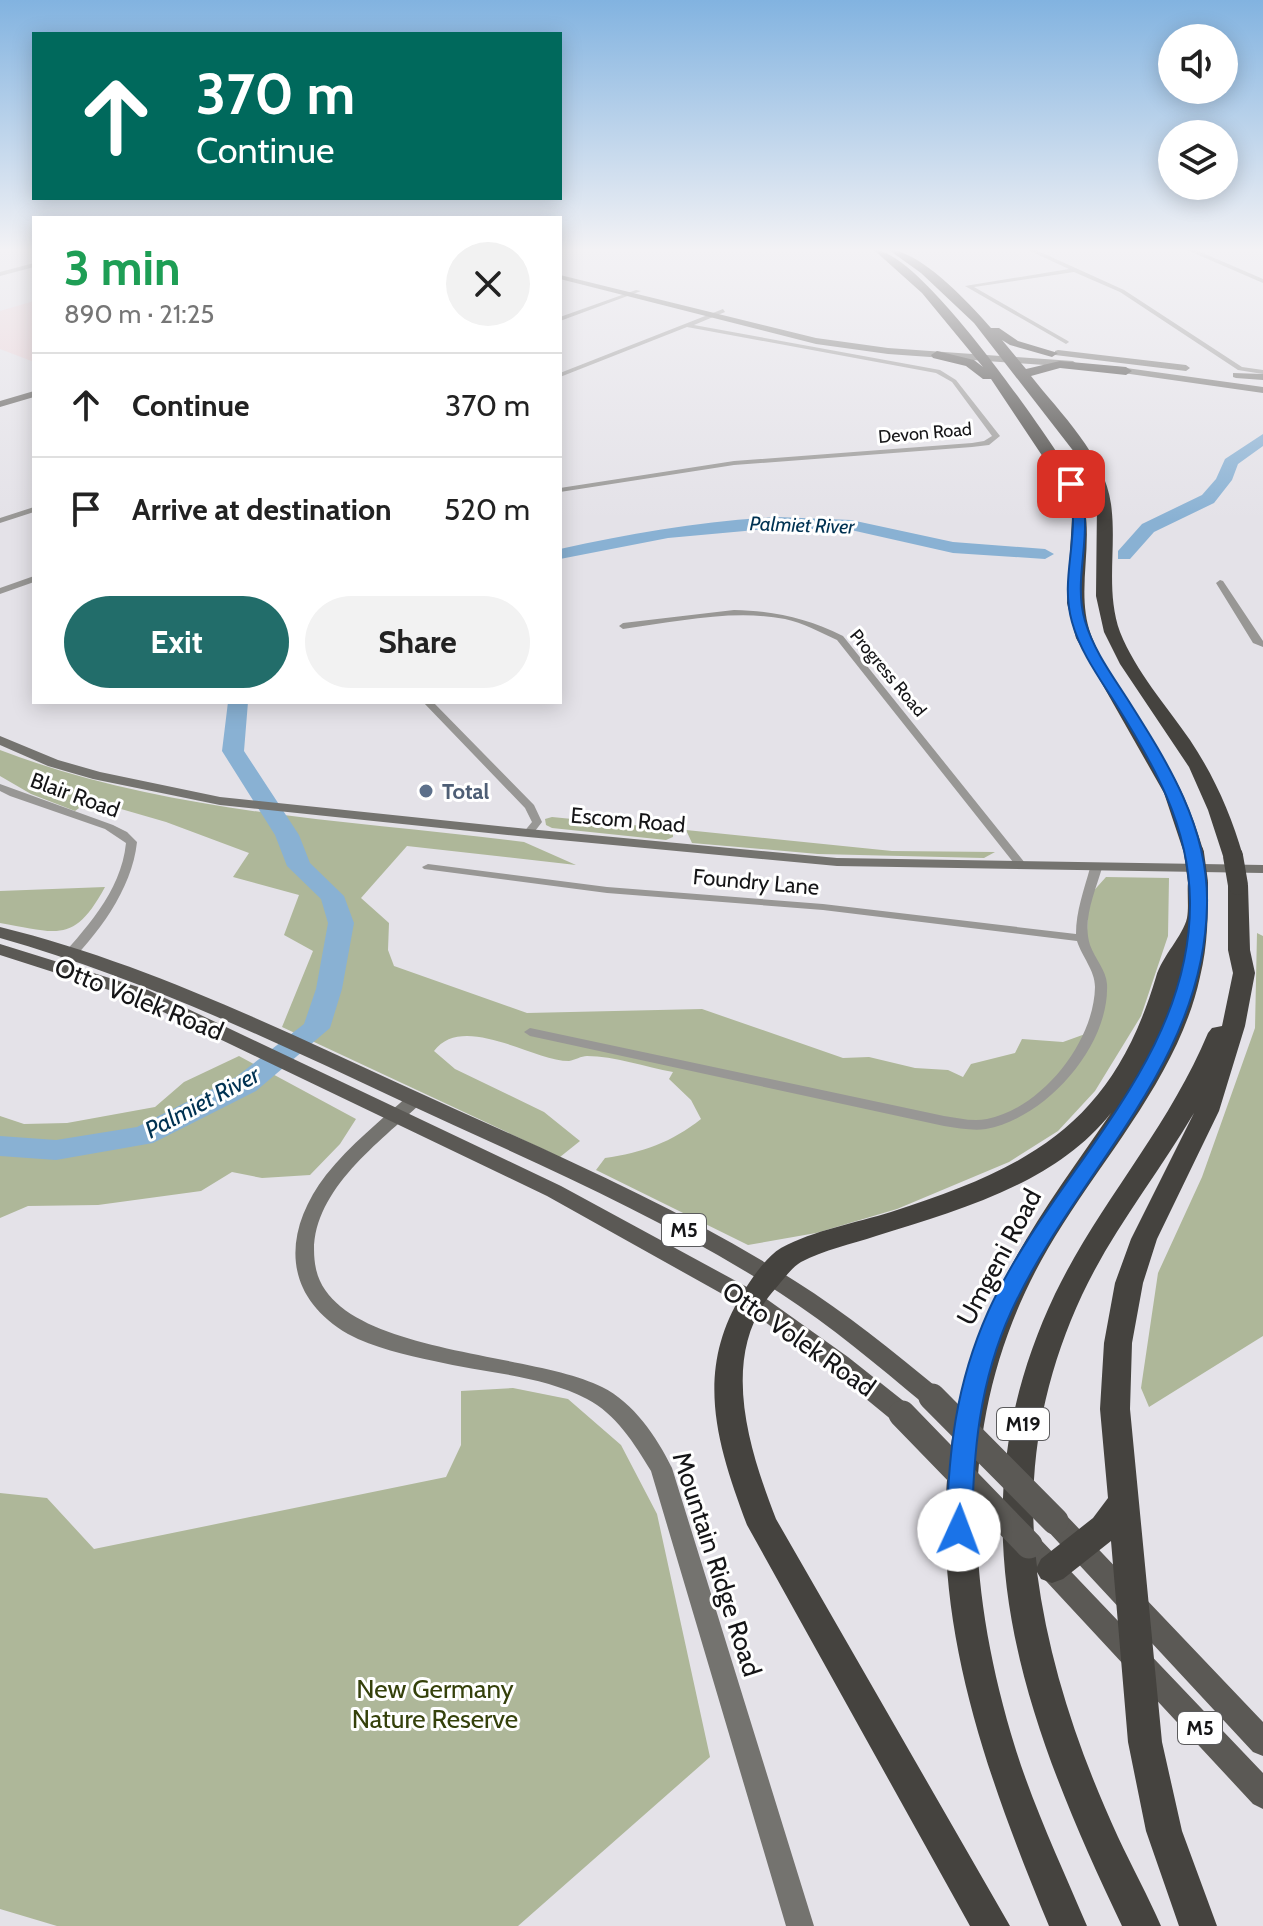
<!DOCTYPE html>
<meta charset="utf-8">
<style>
body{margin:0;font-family:Cabin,sans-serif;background:#f2f2f2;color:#222;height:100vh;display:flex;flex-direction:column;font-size:30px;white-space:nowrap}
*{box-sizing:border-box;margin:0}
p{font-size:26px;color:#767676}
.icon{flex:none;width:44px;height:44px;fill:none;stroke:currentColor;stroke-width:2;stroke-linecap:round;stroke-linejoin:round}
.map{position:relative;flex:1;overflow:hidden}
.details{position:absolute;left:32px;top:216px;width:530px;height:488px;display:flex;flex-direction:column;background:#fff;border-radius:0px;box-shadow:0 4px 20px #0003}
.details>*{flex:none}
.guide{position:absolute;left:32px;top:32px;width:530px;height:168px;border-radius:0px;box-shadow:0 4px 20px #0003;background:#00695c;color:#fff;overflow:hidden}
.fabs{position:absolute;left:1158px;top:24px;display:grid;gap:16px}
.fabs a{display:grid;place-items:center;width:80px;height:80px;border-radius:50%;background:#fff;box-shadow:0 4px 20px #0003;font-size:40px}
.pin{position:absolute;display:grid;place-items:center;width:68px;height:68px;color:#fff;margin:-34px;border-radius:16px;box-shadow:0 4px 12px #0006}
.me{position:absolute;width:88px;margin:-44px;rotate:2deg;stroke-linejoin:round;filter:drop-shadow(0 0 6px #0008)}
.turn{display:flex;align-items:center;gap:28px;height:168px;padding:0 32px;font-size:36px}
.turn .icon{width:104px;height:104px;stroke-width:2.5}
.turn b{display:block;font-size:56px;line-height:68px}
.round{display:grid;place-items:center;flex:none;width:84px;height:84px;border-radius:42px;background:#f2f2f2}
.headline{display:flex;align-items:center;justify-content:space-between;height:136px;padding:0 32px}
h1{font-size:48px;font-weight:800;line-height:60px;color:#1e9e55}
.action{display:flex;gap:16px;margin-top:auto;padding:16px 32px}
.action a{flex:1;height:92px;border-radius:48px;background:#226d6a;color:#fff;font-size:32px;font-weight:800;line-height:92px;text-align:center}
.action a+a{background:#f2f2f2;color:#222}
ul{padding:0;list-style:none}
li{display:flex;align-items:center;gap:24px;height:104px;padding:0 32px;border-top:2px solid #e0e0e0}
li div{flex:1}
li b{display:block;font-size:30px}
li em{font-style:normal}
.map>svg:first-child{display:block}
.education{fill:#ecd2d6}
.green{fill:#aeb799}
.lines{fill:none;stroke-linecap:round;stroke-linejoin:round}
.river{fill:#89b1d3;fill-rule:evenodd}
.street{fill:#989795;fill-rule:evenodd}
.secondary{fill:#74736f;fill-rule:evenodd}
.primary{fill:#5b5955;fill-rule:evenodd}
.highway{fill:#45433f;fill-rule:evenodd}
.primary-bridge{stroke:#5b5955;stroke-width:27}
.highway-bridge{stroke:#45433f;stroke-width:20}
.route{fill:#1a73e8;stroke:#114b97;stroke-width:2}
.service-dot{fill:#5c6f8a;stroke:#fff;stroke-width:3}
.labels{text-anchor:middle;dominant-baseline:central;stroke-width:6;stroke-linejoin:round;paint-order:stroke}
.far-street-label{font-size:18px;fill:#151517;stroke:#fff}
.far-water-label{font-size:20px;font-style:italic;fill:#003252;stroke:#fff}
.shield{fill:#fff;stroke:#5b5b5d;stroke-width:2}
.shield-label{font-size:20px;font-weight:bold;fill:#151517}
.service-label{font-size:22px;font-weight:bold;fill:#4e5e75;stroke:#fff;text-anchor:start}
.street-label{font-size:22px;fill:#151517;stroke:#fff}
.water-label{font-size:24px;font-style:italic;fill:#003252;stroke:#fff}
.near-street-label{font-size:26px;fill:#151517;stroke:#fff}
.near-park-label{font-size:26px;fill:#35410b;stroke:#fff}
</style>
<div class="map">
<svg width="1263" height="1926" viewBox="0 0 1263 1926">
<rect width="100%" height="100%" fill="#e4e2e8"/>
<path class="education" d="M34,301v61l-34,-13v-38z"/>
<path class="green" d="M0,750c167,64 348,70 524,92l52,23 -169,-19 -46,52 28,25 -1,27 6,16 133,47 175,-4 141,49 26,-1 46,11 33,2 15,7 8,-13 44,-11 7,-14 41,3 25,-9 13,-47 -15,-37 3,-53 17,-19 63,1 -1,58 -27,80 -46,75 -37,40 -49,31 -112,47 -81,24 -68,12 -152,-75 9,-12c37,-5 67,-16 96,-39l-10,-19 -22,-21 4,-7c-27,-5 -59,-16 -86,-16 -6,0 -12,4 -18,5 -36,0 -106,-49 -135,-10l21,18 89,43 36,29 -20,16 -278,-130 31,-76 -29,-16 15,-40 -66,-18 16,-24 -83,-31 -76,-22 -15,11 -44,-17 -31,-18z
M552,817l121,12v8l-7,3 -114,-12 -6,-3 -1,-6z
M686,830l206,21 103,1 -11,6 -166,-4 -126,-11z
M105,887c-31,57 -47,46 -105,36v-32z
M1257,933l6,3v400l-114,71 -8,-19 17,-115 44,-96 53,-149z
M239,1056l117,63 -16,25 -30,31 -48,3 -30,-6 -31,19 -103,14 -70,1 -28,12v-102l24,8 43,-1 88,-16 29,-25z
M513,1388l55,11 53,46 36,69 53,243 -192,169h-461l-57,-17v-416l47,5 47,51 352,-72 15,-32v-54z"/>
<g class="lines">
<path class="river" d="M1263,434v12l-25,18 -6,16 -18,23 -60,29 -24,27h-12v-8l24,-27 60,-29 14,-16 9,-20z
M777,517l74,3 102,22 92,7 9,5 -9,5 -92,-6 -102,-23 -74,-2 -109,10 -108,21v-10c72,-16 143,-28 217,-32z
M228,702h20l-4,49 55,84 11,28 34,33 10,27 -12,66 -12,39 -74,63 -103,52 -97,17 -56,-4v-20l56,4 81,-13 99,-50 68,-53 12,-35 12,-66 -7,-24 -34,-33 -12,-31 -53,-84z"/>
<path class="street" d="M1028,250h8l88,40 118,77 21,3v4l-25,-4 -118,-78 -46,-20 -100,15 94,54 1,1 -3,2 -101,-58 104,-17z
M1187,250h9l67,29v4z
M34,263v4l-34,9v-4z
M636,290l5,1 -81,30v-4z
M723,309l2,3 -31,13 246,45 16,10 44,56 -11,9 -17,2 -238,18 -174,27v-4l174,-27 238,-18 12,-2 8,-5 -40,-54 -16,-9 -249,-46 -127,50v-4z
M34,507v5l-34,11v-5z
M34,576v6l-34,12v-6z
M1220,580l3,1 40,60v6l-10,-4 -37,-60z
M734,610c42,1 72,8 109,26l182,227 2,2 -2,2h-8l-180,-227c-17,-8 -34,-17 -52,-21 -53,-10 -109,3 -162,10l-4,-3 4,-3z
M423,702h10l101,103 8,17 -10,13h-8l-1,-2 9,-11 -7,-14z
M0,784l113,41 14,7 10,10c-5,48 -40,94 -74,127l-4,1 -6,-4c31,-36 68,-73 73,-123l-21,-14 -95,-33 -10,-5z
M428,864l179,23 216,17 253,30c0,-23 8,-44 14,-66l6,-3 6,3c-7,24 -20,52 -12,77 5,14 16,25 17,39 3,62 -61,134 -121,145 -13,2 -28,-1 -42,-3l-414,-90 -6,-4 6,-4 414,88c14,2 29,6 43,3 55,-11 107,-77 108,-132 0,-17 -13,-30 -18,-46l-254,-31 -216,-17 -183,-24 -2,-2z"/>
<path class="secondary" d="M560,275l256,63 72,10 185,13 4,3 -4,3 -185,-13 -72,-10 -256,-65z
M1058,350l128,15 4,3 -4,3 -131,-16v-4z
M1112,366l151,21v6l-154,-22 -1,-2z
M1233,373l30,1v6l-27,-2 -3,-1z
M0,736l58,24 42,12 120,25 308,32 309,29 426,7v8l-426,-7 -309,-29 -308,-32 -127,-26 -45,-13 -48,-21z
M415,1093l6,2 3,4 -3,4c-45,43 -120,95 -105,166 19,86 216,82 286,118 31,15 55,50 70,81l142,458h-28l-135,-455c-17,-28 -35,-57 -64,-72 -46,-24 -103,-26 -153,-38 -28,-6 -60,-13 -86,-27 -67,-39 -65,-103 -22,-159 24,-30 55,-55 83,-80z"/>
<path class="primary" d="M34,391v6l-34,10v-6z
M0,927c139,34 270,97 400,157 133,61 271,118 395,197 51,32 99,71 145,109l4,7 -4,7 -8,3 -8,-3c-47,-39 -93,-78 -144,-111 -120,-78 -254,-134 -383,-194 -130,-61 -259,-122 -397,-161z
M0,944l148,46 413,196 197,107 90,64 63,50 3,7 -3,7 -9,3 -9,-3 -61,-50 -90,-66 -195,-109 -413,-198 -134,-43z
M1055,1510l9,3 199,209v34l-10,-4 -207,-223 -4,-8 4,-8z
M1029,1534l9,3 225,236v36l-10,-5 -233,-251 -4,-8 4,-8z"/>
<path class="highway" d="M874,250c47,0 177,190 203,234 23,48 -4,102 14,151 19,48 53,89 78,133 16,27 26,55 35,85l-3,4 -7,2 -10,-6 -20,-60 -88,-155 -9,-35 5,-85 -5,-25 -76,-114h-8l-17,-13 -33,-8 -2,-3 6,-4 37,9 9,7 -61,-74z
M889,250c31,0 81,54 102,78h8l19,13 40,12 -6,4 -42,-12 -8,-5 24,29 34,-8 66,6 6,4 -6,4 -66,-7 -29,8c29,37 74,80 80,128 6,43 -6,86 9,128 16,40 46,73 70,108 24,36 41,74 53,116l-3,4 -7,2 -10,-6 -15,-46 -19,-43 -69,-103 -16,-32 -8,-36 1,-93 -12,-37 -111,-143 -53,-50z
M1198,876l10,6c0,33 0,62 -8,95 -20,92 -88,170 -137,247 -107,165 -104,340 -48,523 19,61 47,120 72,179h-38c-83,-200 -151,-400 -61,-612 30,-72 79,-137 123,-201 -56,71 -152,97 -235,123 -24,8 -52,14 -75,26 -9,5 -18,18 -25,26 -59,65 -27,161 0,231l234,407h-40l-223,-401c-30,-80 -53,-153 -5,-231 9,-15 24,-37 39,-46 33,-18 75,-25 110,-36 139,-45 221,-87 265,-235 6,-21 27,-41 31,-59 2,-11 0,-25 1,-36z
M1238,879l10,6 2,65 5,23 -10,53 -26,85 -62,128 -14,44 -11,60 -2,66 32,333 20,89 35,95h-38l-33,-95 -18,-89 -17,-201 -48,38 -11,4 -11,-4 -4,-7c12,92 42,180 81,265 14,30 30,59 43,89h-39c-100,-210 -174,-407 -67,-632 44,-91 113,-165 153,-261l4,-5 10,-2 11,-53 -5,-23v-65zM1194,1113l-63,126 -16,44 -11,60 -4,66 8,89 -15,20 -52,41 -4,8c-12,-94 5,-186 45,-272 30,-64 76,-121 112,-182z"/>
<path class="primary-bridge" d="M932,1397l123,124
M902,1414l127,131"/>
<path class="highway-bridge" d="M1194,853l4,29
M1233,856l5,29"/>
</g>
<linearGradient id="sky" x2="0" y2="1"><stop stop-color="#82b3e0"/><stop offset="0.48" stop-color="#f3f2f5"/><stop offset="1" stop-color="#f3f2f5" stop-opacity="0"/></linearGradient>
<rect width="1263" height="520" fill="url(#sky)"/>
<path class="route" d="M1071,481l6,3c3,12 8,24 8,36 1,34 -10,67 0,101 9,30 27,54 43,79 40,63 81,128 79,205 -3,162 -132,267 -196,407 -32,70 -38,142 -39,218l-4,8 -9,3 -9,-3 -4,-8c3,-79 9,-144 42,-218 62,-138 204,-249 202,-411 -1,-76 -37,-138 -76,-200 -16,-25 -34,-50 -42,-79 -10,-35 1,-67 1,-102 0,-12 -5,-24 -7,-36z"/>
<circle class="service-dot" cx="426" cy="791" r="8"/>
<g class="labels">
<g class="far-street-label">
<text transform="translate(925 433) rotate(-5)">Devon Road</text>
<text transform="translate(888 673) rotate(50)">Progress Road</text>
</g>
<g class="far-water-label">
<text transform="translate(802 525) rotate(2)">Palmiet River</text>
</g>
<g class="shield">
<rect x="662" y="1214" width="44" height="32" rx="6"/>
<rect x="997" y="1408" width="52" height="32" rx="6"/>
<rect x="1178" y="1712" width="44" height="32" rx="6"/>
</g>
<g class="shield-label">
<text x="684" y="1230">M5</text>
<text x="1023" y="1424">M19</text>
<text x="1200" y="1728">M5</text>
</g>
<g class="service-label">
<text x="442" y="791">Total</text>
</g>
<g class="street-label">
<text transform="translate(75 795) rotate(20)">Blair Road</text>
<text transform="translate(628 820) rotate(5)">Escom Road</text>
<text transform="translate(756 882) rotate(5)">Foundry Lane</text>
</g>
<g class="water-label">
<text transform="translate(202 1102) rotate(-28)">Palmiet River</text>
</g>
<g class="near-street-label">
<text transform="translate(139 999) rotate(22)">Otto Volek Road</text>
<text transform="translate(999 1257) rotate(-62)">Umgeni Road</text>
<text transform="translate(799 1339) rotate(35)">Otto Volek Road</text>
<text transform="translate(717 1564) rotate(72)">Mountain Ridge Road</text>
</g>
<g class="near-park-label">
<text x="435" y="1689">New Germany<tspan x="435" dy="30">Nature Reserve</tspan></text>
</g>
</g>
</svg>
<div class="fabs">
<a><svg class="icon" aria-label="sound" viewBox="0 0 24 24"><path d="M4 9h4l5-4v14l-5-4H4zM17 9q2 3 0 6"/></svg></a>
<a><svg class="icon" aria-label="layers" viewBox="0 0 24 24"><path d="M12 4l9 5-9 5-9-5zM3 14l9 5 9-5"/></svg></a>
</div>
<div class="pin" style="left:1071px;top:484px;background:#d93025"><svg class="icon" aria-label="arrive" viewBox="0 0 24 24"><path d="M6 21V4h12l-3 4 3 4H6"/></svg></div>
<svg class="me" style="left:959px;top:1530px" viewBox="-20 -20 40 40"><circle r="19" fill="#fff"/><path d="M0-13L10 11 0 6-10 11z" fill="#1a73e8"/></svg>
<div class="guide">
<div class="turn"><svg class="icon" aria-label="ahead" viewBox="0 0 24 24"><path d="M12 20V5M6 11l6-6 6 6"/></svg><div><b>370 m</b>Continue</div></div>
</div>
<section class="details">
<div class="headline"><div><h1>3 min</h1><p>890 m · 21:25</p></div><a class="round"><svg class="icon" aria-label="close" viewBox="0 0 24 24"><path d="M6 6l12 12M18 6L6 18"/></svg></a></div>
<ul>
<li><svg class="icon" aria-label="ahead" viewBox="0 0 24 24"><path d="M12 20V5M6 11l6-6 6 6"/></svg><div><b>Continue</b></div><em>370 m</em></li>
<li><svg class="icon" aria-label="arrive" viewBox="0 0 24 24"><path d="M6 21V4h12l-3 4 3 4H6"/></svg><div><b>Arrive at destination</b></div><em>520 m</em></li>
</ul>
<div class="action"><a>Exit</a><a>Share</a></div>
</section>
</div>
